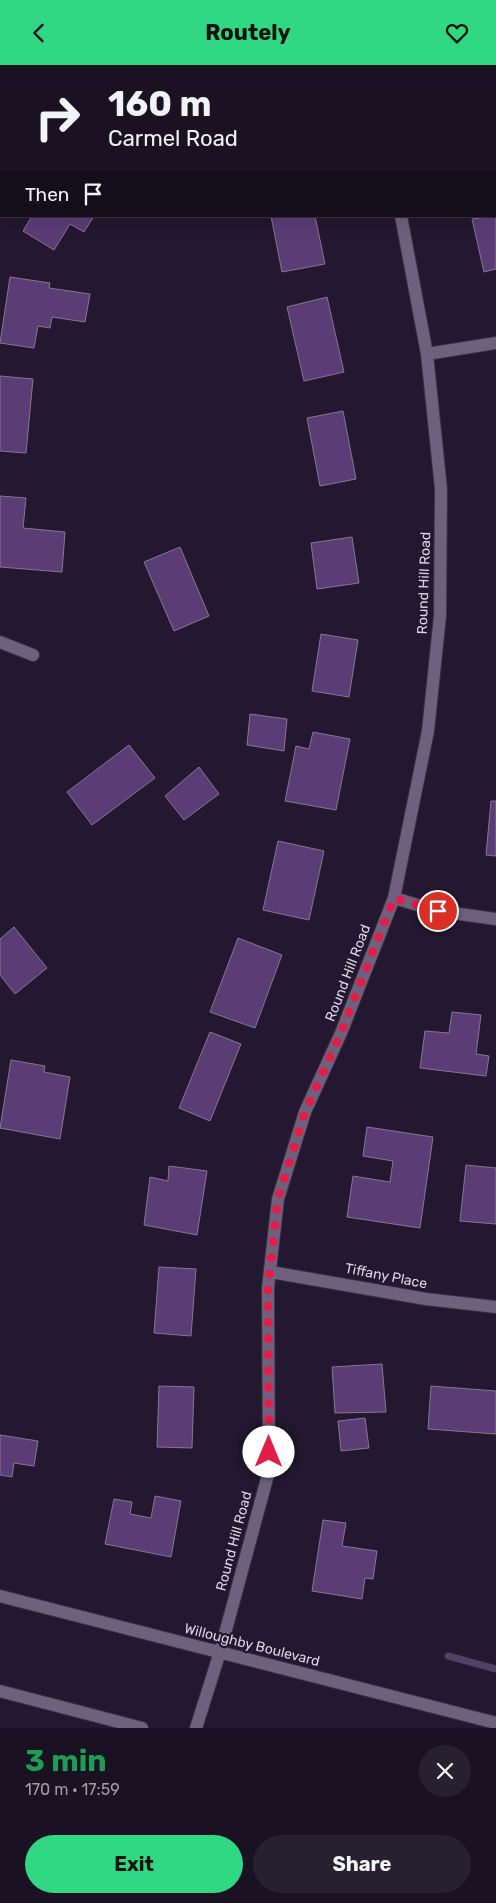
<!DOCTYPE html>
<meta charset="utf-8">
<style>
body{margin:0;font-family:Rubik,sans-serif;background:#272030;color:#f1f3f6;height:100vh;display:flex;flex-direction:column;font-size:19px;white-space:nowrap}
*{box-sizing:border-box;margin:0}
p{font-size:16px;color:#9f9ea6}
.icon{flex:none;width:28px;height:28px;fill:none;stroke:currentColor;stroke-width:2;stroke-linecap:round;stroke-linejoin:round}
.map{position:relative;height:1663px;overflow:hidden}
.side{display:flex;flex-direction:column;background:#1a1223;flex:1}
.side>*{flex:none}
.guide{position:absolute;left:0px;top:0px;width:496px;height:152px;box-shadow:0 5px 20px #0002,0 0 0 1px #383241;background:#1a1223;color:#f1f3f6;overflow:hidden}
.pin{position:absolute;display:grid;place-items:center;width:42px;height:42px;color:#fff;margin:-21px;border:2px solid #fff;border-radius:50%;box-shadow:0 1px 5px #0007}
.me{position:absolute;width:55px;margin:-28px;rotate:0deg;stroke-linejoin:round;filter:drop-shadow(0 0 4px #0008)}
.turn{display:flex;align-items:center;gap:18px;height:105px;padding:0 25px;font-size:22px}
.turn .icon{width:65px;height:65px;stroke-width:2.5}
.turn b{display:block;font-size:35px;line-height:42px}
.then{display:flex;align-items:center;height:48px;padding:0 25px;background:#0003;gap:10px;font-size:19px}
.round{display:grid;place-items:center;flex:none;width:52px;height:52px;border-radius:26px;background:#272030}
.overview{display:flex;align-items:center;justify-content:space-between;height:85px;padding:0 25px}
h1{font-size:30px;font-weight:700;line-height:38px;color:#1e9e55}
.action{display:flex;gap:10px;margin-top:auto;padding:10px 25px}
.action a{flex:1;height:58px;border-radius:30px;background:#30d883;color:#111;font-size:20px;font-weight:700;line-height:58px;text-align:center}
.action a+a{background:#272030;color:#f1f3f6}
header{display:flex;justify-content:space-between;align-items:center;height:65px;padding:0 25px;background:#30d883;color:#111;font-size:22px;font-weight:700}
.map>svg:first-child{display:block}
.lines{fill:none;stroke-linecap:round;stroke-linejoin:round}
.stream{stroke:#544064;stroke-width:7}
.building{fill:#5b3d76;stroke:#857793}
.street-casing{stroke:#3b3144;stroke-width:14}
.secondary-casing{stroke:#3b3144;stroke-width:14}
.street{stroke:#6f617d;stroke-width:12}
.secondary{stroke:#6f617d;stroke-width:12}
.route{stroke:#e11d48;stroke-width:9;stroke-dasharray:0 16.2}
.labels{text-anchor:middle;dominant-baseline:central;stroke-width:4.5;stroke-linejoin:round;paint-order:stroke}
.street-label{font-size:14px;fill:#ddd6e5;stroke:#23182f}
</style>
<header><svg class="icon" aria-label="back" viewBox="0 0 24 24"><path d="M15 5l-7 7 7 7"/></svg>Routely<svg class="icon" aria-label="heart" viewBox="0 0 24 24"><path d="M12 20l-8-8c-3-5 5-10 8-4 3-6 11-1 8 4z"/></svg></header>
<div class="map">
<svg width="496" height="1663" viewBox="0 0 496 1663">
<rect width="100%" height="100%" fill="#23182f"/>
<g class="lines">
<path class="stream" d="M448,1591l48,13"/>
</g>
<path class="building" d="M496,22v75h-1v-74z
M496,149v55l-12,3 -12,-53 23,-3z
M32,151h62l-10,16 -14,-8 -16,26 -31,-19z
M271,151h44l10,48 -43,8z
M10,212l40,6 -1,5 41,6 -5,28 -33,-5 -2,11 -12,-2 -4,22 -34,-5z
M327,232l17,75 -40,9 -17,-74z
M0,311l33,3 -7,74 -26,-2z
M343,346l13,68 -36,7 -13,-68z
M0,431l26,2 -3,30 42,4 -3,40 -62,-5z
M352,472l7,46 -42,6 -6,-46z
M180,482l29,69 -35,15 -30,-69z
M321,569l37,6 -9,57 -37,-6z
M250,649l37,5 -3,32 -37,-6z
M313,667l37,7 -14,71 -51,-9 11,-55 13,3z
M129,680l26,33 -63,47 -25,-33z
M199,702l20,27 -35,26 -19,-24z
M491,736h5v55l-10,-1z
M278,776l46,10 -15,69 -46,-10z
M14,862l33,41 -32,26 -15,-19v-36z
M238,873l44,17 -27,73 -45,-16z
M452,947l29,3 -5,39 13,2 -3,20 -66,-8 5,-37 24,2z
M210,967l31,12 -31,77 -31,-13z
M11,995l34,6 -1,6 26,5 -10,62 -60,-11z
M367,1062l66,10 -13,91 -73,-11 6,-41 37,6 3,-21 -30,-5z
M466,1100l30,3v56l-36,-3z
M169,1101l38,5 -10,64 -53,-10 6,-48 18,4z
M159,1202l37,2 -5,67 -37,-3z
M382,1299l4,48 -51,1 -3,-46z
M159,1321l35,1 -2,61 -35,-1z
M431,1321l65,5v43l-68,-5z
M365,1353l4,30 -28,3 -3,-30z
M0,1370l38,6 -4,25 -20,-3 -2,14 -12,-2z
M155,1431l26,5 -10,56 -66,-13 9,-45 18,3 -2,12 21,4z
M323,1455l23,3 -4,23 35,5 -4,28 -8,-1 -3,21 -50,-8z"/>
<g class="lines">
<g class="street-casing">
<path id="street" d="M371,0l1,1
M13,1l1,-1
M0,14l1,-1
M427,289l69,-11
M0,577l33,13
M394,833l44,13 58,8
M271,1207l155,27 70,8
M196,1663l24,-76 49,-181 -1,-183 10,-89 27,-87 36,-79 53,-135 34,-167 12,-115 1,-127 -14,-135 -26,-138"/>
</g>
<g class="secondary-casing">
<path id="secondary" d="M0,1531l496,127
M0,1626l142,37"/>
</g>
<use href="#street" class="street"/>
<use href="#secondary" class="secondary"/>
</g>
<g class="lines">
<path class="route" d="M269,1387l-1,-164 10,-89 27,-87 36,-79 53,-135 44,13"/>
</g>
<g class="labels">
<g class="street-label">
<text transform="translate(424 518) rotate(-88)">Round Hill Road</text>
<text transform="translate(348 908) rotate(-69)">Round Hill Road</text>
<text transform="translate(386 1211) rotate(11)">Tiffany Place</text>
<text transform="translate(234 1476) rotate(-75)">Round Hill Road</text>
<text transform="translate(252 1580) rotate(14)">Willoughby Boulevard</text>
</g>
</g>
</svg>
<div class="pin" style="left:438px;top:846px;background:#d93025"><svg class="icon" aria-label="arrive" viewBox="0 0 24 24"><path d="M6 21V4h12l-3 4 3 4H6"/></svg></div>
<svg class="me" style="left:269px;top:1387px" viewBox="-20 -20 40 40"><circle r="19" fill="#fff"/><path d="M0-13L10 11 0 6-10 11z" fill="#e11d48"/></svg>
<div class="guide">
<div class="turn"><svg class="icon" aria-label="right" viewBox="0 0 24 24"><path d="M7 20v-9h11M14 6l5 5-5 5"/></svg><div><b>160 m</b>Carmel Road</div></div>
<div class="then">Then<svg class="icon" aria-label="arrive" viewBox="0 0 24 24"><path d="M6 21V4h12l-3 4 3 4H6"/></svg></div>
</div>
</div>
<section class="side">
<div class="overview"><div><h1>3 min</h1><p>170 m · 17:59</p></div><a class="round"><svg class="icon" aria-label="close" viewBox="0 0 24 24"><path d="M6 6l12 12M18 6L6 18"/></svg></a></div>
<div class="action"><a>Exit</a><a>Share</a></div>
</section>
